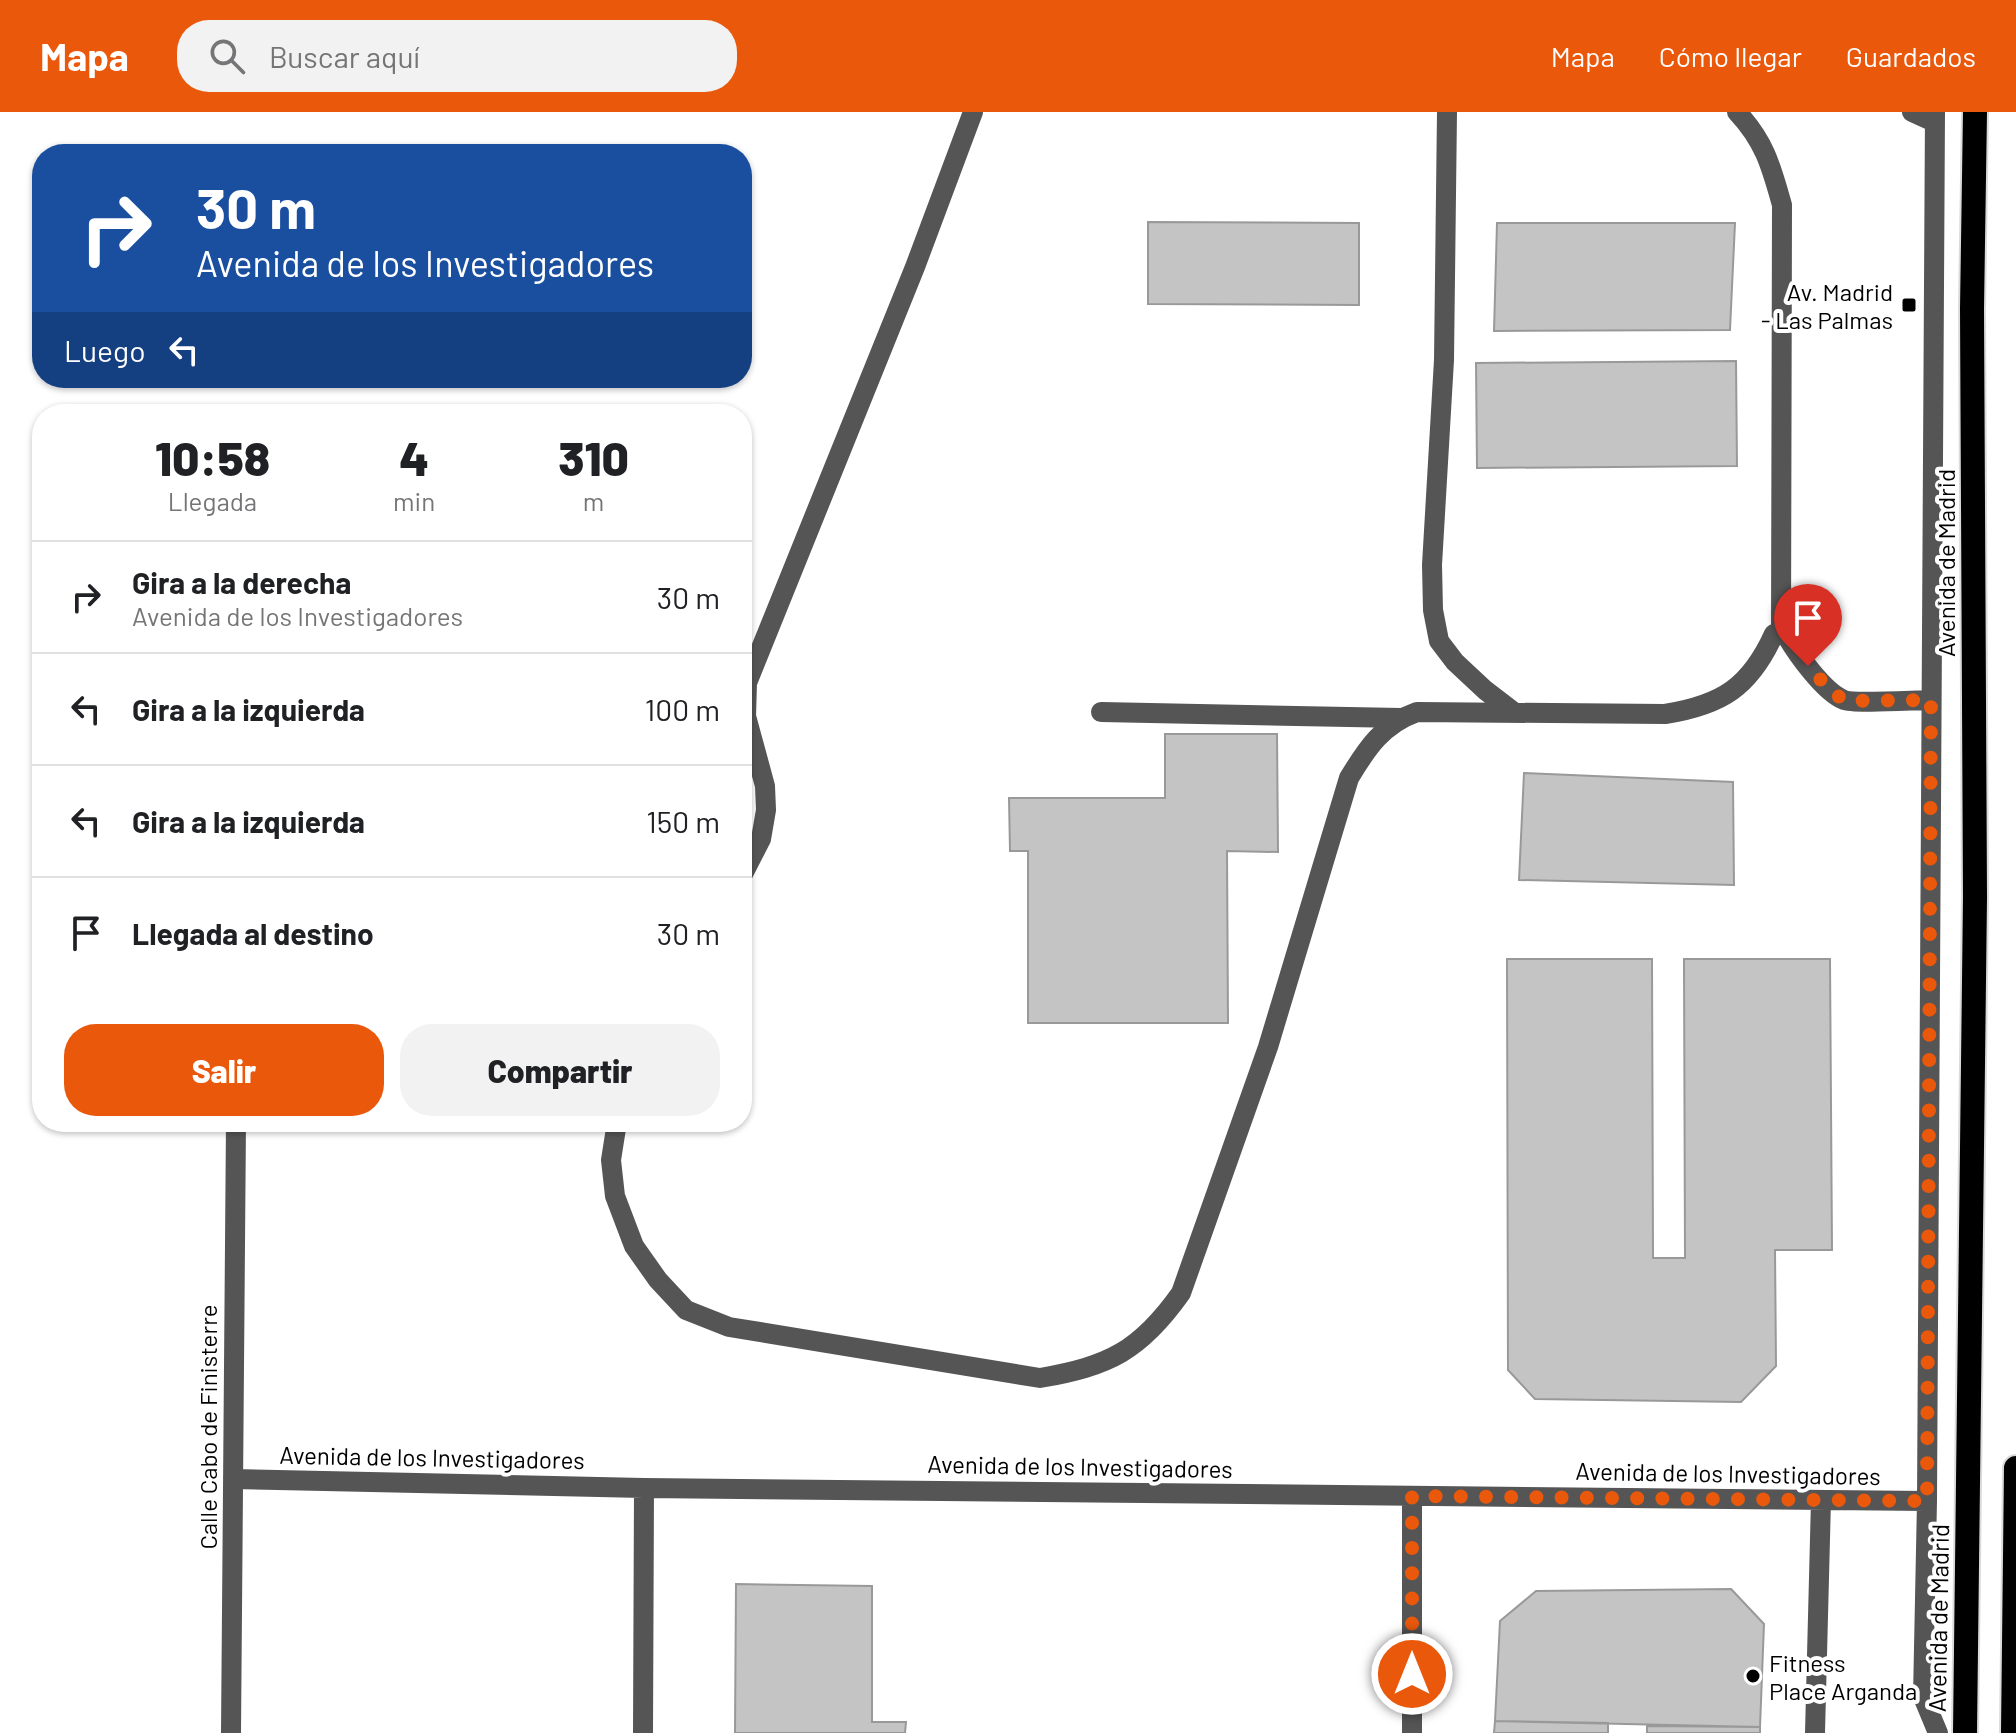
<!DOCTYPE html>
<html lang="es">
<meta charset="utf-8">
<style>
body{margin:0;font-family:Barlow,sans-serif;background:#f2f2f2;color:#202124;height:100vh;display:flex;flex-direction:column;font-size:30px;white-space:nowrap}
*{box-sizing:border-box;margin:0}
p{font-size:26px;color:#757577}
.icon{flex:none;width:44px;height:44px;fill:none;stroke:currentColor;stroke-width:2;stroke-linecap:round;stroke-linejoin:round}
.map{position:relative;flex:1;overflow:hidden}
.details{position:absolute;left:32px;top:292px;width:720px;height:728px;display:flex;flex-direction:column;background:#fff;border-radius:32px;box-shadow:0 2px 6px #0004}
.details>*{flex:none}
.top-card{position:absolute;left:32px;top:32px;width:720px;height:244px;border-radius:32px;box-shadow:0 2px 6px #0004;background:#1a4fa0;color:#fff;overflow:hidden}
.pin{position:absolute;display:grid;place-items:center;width:68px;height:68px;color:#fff;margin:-82px -34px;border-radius:50% 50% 50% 0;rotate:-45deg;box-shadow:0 0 8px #0007}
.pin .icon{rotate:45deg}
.me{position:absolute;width:88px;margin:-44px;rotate:0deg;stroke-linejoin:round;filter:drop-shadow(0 0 6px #0008)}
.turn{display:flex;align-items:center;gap:28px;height:168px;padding:0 32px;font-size:36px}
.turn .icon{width:104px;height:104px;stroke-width:2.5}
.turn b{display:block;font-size:56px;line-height:68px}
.then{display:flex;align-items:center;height:76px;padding:0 32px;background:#0003;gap:16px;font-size:30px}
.eta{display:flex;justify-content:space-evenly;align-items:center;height:136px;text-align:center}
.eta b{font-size:48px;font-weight:800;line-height:56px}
.button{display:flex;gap:16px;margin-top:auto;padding:16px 32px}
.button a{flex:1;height:92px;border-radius:32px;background:#ea580c;color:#fff;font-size:32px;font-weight:800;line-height:92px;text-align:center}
.button a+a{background:#f2f2f2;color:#202124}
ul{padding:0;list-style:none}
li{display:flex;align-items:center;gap:24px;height:112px;padding:0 32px;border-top:2px solid #e0e0e0}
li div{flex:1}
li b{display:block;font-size:30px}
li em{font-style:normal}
header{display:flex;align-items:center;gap:48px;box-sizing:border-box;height:112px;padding:0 40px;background:#ea580c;color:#fff}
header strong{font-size:38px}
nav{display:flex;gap:44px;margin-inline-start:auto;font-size:28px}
.search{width:560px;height:72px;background:#f2f2f2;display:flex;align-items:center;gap:20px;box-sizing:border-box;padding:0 28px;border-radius:32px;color:#757577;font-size:30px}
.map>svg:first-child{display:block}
.building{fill:#c4c4c4;stroke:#999;stroke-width:2}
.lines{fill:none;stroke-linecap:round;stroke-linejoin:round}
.highway-casing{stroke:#dbdbdb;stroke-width:28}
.minor{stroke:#555;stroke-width:20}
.highway{stroke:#000;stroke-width:24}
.route{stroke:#ea580c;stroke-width:14;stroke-dasharray:0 25.2}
.poi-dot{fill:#000;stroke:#fff;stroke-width:3}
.labels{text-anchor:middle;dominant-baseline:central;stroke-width:8;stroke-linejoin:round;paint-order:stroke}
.poi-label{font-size:24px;fill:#000;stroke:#fff;text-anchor:end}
.street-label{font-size:24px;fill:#000;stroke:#fff}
</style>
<header>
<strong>Mapa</strong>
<div class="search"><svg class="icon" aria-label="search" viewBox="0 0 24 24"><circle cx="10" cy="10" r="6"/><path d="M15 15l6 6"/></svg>Buscar aquí</div>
<nav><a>Mapa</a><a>Cómo llegar</a><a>Guardados</a></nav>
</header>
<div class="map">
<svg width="2016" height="1621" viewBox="0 0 2016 1621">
<rect width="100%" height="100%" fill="#fff"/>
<path class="building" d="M1148,110l211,1v82l-211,-1z
M1497,111h238l-5,107 -236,1z
M1736,249l1,105 -260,2 -1,-105z
M1165,622h112l1,118 -51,-1 1,172h-200v-172h-18l-1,-53h156z
M1524,661l209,9 1,103 -215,-5z
M1507,847h145l1,299h32l-1,-299h146l2,291h-57l1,116 -35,36 -206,-3 -27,-29z
M736,1472l136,2v136h34l-1,11h-170z
M1731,1477l33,35 -4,103 -265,-6 5,-100 36,-30z
M1495,1609l113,2v10h-114z
M1647,1614l113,1v6h-113z"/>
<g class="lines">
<g class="highway-casing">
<path id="highway" d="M1965,1621l10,-836 -3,-588 3,-197
M2013,1621l3,-265"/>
</g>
<path class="minor" d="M1447,0l-3,248 -12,205 1,45 6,31 16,21 30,28 30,23
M1737,0c28,30 34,54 45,93l-1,430
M1912,0l22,10
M1935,0l-8,1389 -4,196 15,36
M1781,523h5c11,19 38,57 58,65 10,4 72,0 87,0
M1101,600l300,6
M742,764l19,-37 5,-29 -1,-24 -19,-70 1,-33 168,-416 58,-155
M617,1010l-6,38 4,36 19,50 24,34 28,30 43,17 311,51c69,-12 100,-27 141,-85l87,-246 81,-269c18,-30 34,-54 68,-66l248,2c57,-9 85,-27 109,-80l7,1
M233,1367l411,9 1283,13
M231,1621l5,-611
M643,1621l1,-245
M1412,1621v-237
M1815,1621l6,-233"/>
<use href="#highway" class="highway"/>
</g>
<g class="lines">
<path class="route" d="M1412,1562v-178l515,5 4,-801 -86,1 -14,-10 -23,-25"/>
</g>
<g class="poi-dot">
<rect x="1901" y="185" width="16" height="16" rx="4"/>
<circle cx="1753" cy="1564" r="8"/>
</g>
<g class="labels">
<g class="poi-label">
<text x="1893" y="179">Av. Madrid<tspan x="1893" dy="28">- Las Palmas</tspan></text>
<text x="1769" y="1550" text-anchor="start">Fitness<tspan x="1769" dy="28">Place Arganda</tspan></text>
</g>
<g class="street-label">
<text transform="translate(1945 451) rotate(-90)">Avenida de Madrid</text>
<text transform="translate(207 1315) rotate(-90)">Calle Cabo de Finisterre</text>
<text transform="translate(432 1345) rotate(1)">Avenida de los Investigadores</text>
<text transform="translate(1080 1354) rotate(1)">Avenida de los Investigadores</text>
<text transform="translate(1728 1361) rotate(1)">Avenida de los Investigadores</text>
<text transform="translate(1938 1506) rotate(-89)">Avenida de Madrid</text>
</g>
</g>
</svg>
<div class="pin" style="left:1808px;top:554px;background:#d93025"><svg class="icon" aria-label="arrive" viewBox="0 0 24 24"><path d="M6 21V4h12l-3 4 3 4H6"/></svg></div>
<svg class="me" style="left:1412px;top:1562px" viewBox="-20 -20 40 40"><circle r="17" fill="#ea580c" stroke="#fff" stroke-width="3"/><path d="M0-11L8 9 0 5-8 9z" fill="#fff"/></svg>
<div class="top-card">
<div class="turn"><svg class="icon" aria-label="right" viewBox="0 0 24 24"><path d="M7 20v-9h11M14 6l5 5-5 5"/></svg><div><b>30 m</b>Avenida de los Investigadores</div></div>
<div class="then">Luego<svg class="icon" aria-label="left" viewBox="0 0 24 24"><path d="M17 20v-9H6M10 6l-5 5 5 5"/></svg></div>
</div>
<section class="details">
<div class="eta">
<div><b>10:58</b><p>Llegada</p></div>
<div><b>4</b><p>min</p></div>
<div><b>310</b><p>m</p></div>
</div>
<ul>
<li><svg class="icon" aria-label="right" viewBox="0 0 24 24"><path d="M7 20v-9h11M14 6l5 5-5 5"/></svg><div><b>Gira a la derecha</b><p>Avenida de los Investigadores</p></div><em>30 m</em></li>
<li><svg class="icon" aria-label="left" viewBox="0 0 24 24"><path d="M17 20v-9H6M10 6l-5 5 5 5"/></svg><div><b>Gira a la izquierda</b></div><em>100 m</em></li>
<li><svg class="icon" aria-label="left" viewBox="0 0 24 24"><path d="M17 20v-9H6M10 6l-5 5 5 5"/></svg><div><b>Gira a la izquierda</b></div><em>150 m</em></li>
<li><svg class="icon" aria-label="arrive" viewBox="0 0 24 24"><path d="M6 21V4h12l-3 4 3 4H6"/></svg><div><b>Llegada al destino</b></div><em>30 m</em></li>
</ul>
<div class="button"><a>Salir</a><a>Compartir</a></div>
</section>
</div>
